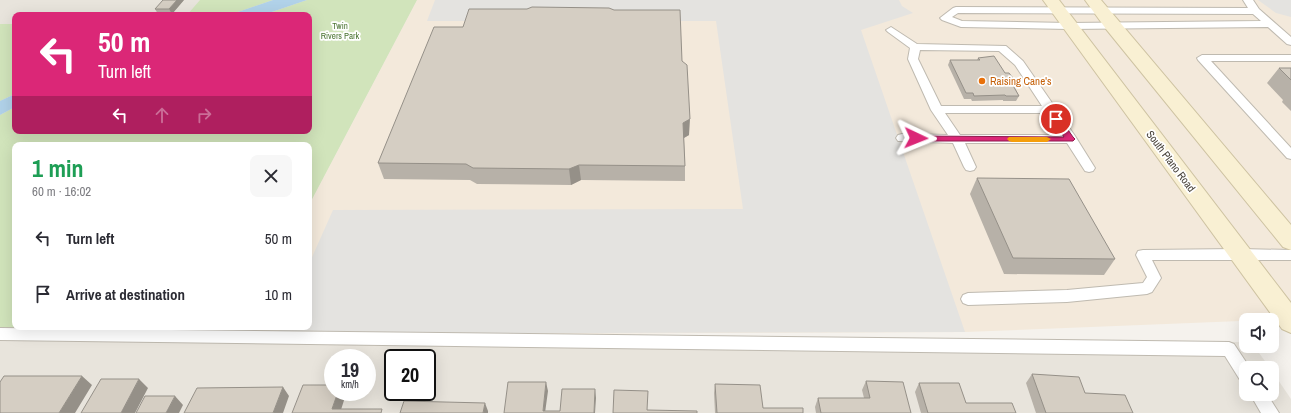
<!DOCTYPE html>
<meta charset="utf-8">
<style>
body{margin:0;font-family:"Archivo Narrow",sans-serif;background:#f7f7f7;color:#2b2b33;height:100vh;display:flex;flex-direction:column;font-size:15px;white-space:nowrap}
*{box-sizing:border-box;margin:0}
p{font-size:13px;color:#7c7c81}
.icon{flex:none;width:22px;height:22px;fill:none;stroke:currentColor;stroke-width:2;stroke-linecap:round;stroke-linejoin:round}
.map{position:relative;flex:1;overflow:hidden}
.panel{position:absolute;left:12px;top:142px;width:300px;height:188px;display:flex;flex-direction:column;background:#fff;border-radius:8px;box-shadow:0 4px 16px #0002}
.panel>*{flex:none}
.hud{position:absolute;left:12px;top:12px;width:300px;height:122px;border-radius:8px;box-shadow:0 4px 16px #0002;background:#db2777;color:#fff;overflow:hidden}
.buttons{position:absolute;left:1239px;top:313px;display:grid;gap:8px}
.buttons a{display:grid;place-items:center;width:40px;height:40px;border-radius:8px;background:#fff;box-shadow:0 4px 16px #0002;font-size:20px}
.speed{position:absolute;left:324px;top:349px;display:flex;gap:8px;font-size:20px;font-weight:700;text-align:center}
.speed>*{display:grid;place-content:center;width:52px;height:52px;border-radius:50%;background:#fff;box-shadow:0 4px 16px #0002;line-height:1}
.speed small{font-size:10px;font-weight:400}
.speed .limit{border:2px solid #111;border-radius:6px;background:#fff;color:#111}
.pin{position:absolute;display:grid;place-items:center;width:34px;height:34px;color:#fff;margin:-17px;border:2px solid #fff;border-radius:50%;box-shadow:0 1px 4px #0007}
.me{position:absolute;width:44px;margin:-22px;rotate:92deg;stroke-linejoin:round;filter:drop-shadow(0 0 3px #0008)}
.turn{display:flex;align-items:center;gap:14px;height:84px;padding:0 20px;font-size:18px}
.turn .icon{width:52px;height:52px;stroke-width:2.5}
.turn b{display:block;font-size:28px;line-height:34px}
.lanes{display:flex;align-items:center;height:38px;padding:0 20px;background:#0003;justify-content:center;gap:20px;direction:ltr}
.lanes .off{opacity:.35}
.round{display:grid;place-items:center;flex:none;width:42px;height:42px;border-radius:8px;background:#f7f7f7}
.headline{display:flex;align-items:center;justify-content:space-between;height:68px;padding:0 20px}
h1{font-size:24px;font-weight:800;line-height:30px;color:#1e9e55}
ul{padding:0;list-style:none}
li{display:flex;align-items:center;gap:12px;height:56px;padding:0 20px}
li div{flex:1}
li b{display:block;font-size:15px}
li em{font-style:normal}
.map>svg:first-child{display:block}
.residential{fill:#e8e4dc;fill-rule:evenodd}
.commercial{fill:#f3e9db}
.green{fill:#d1e4bb}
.parking{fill:#e4e3e0}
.water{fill:#b1d2e9}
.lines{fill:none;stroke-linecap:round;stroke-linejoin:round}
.service-casing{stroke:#bfbab0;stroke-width:2}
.secondary-casing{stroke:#cec3a2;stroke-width:2}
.service{fill:#fff;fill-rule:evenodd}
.secondary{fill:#f9f0d3;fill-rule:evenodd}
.wall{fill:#b7b1a8}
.shaded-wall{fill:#959088}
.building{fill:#d5cec3;stroke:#959088}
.route{fill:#db2777;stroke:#8e194d}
.slow{fill:#f59e0b}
.food-dot{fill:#e8710a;stroke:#fff;stroke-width:1.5}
.labels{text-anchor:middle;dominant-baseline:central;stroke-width:3.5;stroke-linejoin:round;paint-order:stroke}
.far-park-label{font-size:9px;fill:#4c7534;stroke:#fff}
.food-label{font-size:11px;fill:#c56008;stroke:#fff;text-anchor:start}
.street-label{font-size:11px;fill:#49433b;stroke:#fff}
</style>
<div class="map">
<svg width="1291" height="413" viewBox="0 0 1291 413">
<rect width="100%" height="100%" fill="#f5f2ed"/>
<path class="residential" d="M0,0h417l-108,205v-60h-294v182h230l-4,8 1005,7v4h8l16,22h-24v26h26v-23l19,28v14h-1291zM15,15h294v116h-294zM333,358h34v34h-34zM393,358h34v34h-34z"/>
<path class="commercial" d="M417,0h874v319l-326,13 -725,3 5,-8h64v-122z"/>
<path class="green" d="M200,0h73l-44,15h-42z
M307,0h110l-108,205v-60h-294v182h230l-5,8 -240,-3v-217l15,-8v24h294v-116h-46z
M0,24h15v70l-15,7z"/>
<path class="parking" d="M435,0h464l3,6 11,7 -52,17 104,302 -688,2 4,-7h28v-63l24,-54 410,-1 -27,-188h-289z
M1258,0h33v17l-15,-4z"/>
<path class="water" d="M273,0h34l-44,15h-34z
M15,94v13l-15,8v-14z"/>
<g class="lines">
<g class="service-casing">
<path id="service" d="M1243,0h10l6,9 32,28v8l-4,-1 -19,-17 -199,2 -108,-2 -19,-7 -2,-2 13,-10 3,-1 292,1zM958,13l295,1 8,7 -192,2 -107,-2 -10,-4z
M891,27l26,17 89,2 17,15 52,75 20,32 -2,3 -4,1 -4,-1 -18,-28h-102l11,24 -2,3 -4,1 -4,-1 -2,-3 -11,-24 -55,-2 -2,-3 2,-3 4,-1 46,1 -17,-25 -23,-51 2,-11 -22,-16 -2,-2zM920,50l79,1 16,14 27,41h-101l-23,-47zM945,113h102l15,22h-102z
M1202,55h89v6h-80l80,87v11l-4,-1 -89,-98 -1,-2z
M1240,249l51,1v10h-139l9,18 -9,14 -5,2 -80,8 -99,3 -5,-2 -2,-4 2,-4 5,-2 99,-3 76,-7 4,-6 -11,-22 2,-4 5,-1z
M0,328l1229,14 5,2 16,24h-4v14l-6,-2 -15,-24 -1225,-16z
M1250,394h17l12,19h-18z"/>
</g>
<g class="secondary-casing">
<path id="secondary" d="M1043,0h16l232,303v30l-9,-4z
M1085,0h16l190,225v25l-8,-3 -177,-218z"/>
</g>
<use href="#service" class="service"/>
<use href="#secondary" class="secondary"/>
</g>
<path class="wall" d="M184,0l-12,14h-14l-3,-5z
M978,58l38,24 -2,4 5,10 -3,5h-13v-1l-31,1 -1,-2h-7l-16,-34 2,-5h27z
M682,61l7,74 -5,3 1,28v15l-104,-1 -10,5 -94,-1 -7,-4 -86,-1 -6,-16z
M1279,68h12v43l-9,-9 1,-2 -16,-17z
M977,178l138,81 -11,16 -100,-1 -34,-80z
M1032,374l53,19 48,20h-97l-10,-30z
M866,381l45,32h-95l-1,-6 3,-9h46l-2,-8z
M919,383l47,20 50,10h-95l-6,-21z
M715,384l48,24 40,5h-88l-1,-20z"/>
<path class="shaded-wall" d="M177,0h7l-12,14 -3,-5z
M690,119l-1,16 -7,4 1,-16z
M579,165l2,15 -10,5 -2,-16z
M82,376l10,9 -17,28h-16z
M139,379l9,9 -13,25h-14z
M546,382l2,9 -3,22 -2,-2z
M283,387l6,9 -6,17h-10z
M595,389l1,9 -1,15h-1z
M338,392h7l1,2 -6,19 -8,-4z
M175,396l8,9 -4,8h-13z
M485,403l3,8v2h-5z"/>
<path class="building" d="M163,0h14l-8,9h-14z
M532,7l77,1 5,2h66l2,51 5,4 3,54 -7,4 2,43 -106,-1 -10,4 -96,-1 -7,-4 -88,-1 56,-136h29l6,-18h58z
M994,56l11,17h4l7,9h-5l8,14h-13l-1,-1 -31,1 -1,-3h-7l-16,-33h30l-2,-2z
M1279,68h12v12z
M977,178l92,1 46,80 -102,-1z
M1032,374l47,3 6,16 40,2 8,18h-87z
M4,376h78l-23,37h-59v-31z
M101,379h38l-18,34h-40z
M866,381l37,1 8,31h-90l-3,-15h52z
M508,382h38l-3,29h17l2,-22h33l-1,24h-90z
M919,383h40l7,20h46l4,10h-88z
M715,384l45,1 3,23h40v5h-86z
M303,385h30v7h5l-6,17h50l-1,4h-89z
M283,387l-10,26h-89l13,-25z
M614,390l34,1 -1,19 50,1v2h-84z
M145,396h30l-9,17h-30z
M404,401l81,2 -2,10h-83z"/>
<path class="route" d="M1056,116l3,1 14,20 2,2 -2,2h-157l-4,-3 4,-2 148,1 -12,-18z"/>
<path class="slow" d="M1009,137h38l4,2 -4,3h-35l-3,-1 -2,-2z"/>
<circle class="food-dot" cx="982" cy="81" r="4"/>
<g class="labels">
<g class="far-park-label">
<text x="340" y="26">Twin<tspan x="340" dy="10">Rivers Park</tspan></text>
</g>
<g class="food-label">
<text x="990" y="81">Raising Cane's</text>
</g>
<g class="street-label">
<text transform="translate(1171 161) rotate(53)">South Plano Road</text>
</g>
</g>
</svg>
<div class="buttons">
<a><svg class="icon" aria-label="sound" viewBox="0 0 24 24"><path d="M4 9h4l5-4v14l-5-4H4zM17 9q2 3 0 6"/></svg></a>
<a><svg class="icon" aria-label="search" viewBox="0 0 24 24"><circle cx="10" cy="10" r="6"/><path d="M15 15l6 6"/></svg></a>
</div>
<div class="speed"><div>19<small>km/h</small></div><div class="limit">20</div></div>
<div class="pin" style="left:1056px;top:119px;background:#d93025"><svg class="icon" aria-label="arrive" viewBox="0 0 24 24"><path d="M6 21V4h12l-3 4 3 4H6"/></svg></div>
<svg class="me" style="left:916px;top:138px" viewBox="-20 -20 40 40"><path d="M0-17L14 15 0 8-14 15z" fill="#db2777" stroke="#fff" stroke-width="4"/></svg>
<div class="hud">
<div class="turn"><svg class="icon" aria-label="left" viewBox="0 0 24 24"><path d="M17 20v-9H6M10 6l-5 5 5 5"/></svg><div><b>50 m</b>Turn left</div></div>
<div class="lanes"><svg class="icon" aria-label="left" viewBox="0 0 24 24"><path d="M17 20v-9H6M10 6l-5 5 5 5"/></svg><svg class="icon off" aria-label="ahead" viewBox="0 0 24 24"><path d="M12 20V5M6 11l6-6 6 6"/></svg><svg class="icon off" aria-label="right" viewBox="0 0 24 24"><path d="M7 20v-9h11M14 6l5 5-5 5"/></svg></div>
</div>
<section class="panel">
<div class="headline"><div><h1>1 min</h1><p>60 m · 16:02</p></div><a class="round"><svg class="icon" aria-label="close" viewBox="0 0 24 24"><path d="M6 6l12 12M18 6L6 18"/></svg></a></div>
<ul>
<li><svg class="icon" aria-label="left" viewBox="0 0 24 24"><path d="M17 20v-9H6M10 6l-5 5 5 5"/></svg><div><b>Turn left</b></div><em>50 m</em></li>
<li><svg class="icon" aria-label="arrive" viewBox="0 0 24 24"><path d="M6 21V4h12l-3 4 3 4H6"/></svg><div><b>Arrive at destination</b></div><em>10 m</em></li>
</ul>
</section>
</div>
